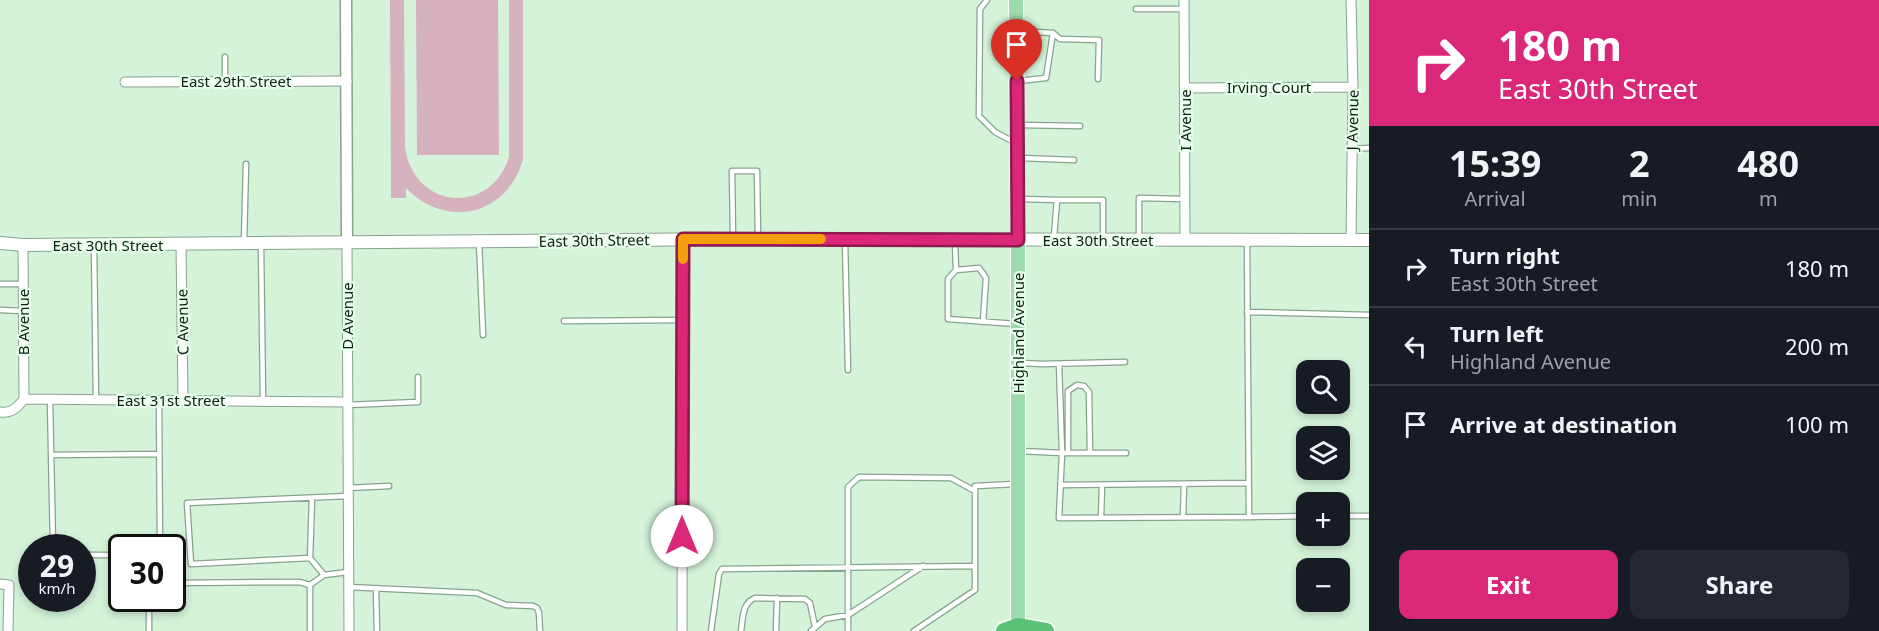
<!DOCTYPE html>
<meta charset="utf-8">
<style>
body{margin:0;font-family:"Noto Sans",sans-serif;background:#242831;color:#f1f3f6;height:100vh;display:flex;flex-direction:column;font-size:22px;white-space:nowrap}
*{box-sizing:border-box;margin:0}
p{font-size:20px;color:#9ea1a6}
.icon{flex:none;width:33px;height:33px;fill:none;stroke:currentColor;stroke-width:2;stroke-linecap:round;stroke-linejoin:round}
.map{position:relative;flex:1;overflow:hidden}
.side{display:flex;flex-direction:column;background:#171b24;width:510px}
.side>*{flex:none}
.top-card{background:#db2777;color:#fff;overflow:hidden}
.fabs{position:absolute;left:1296px;top:360px;display:grid;gap:12px}
.fabs a{display:grid;place-items:center;width:54px;height:54px;border-radius:12px;background:#171b24;box-shadow:0 3px 9px #0003;font-size:30px}
.speed{position:absolute;left:18px;top:534px;display:flex;gap:12px;font-size:30px;font-weight:700;text-align:center}
.speed>*{display:grid;place-content:center;width:78px;height:78px;border-radius:50%;background:#171b24;box-shadow:0 3px 9px #0003;line-height:1}
.speed small{font-size:15px;font-weight:400}
.speed .limit{border:3px solid #111;border-radius:9px;background:#fff;color:#111}
.pin{position:absolute;display:grid;place-items:center;width:51px;height:51px;color:#fff;margin:-62px -26px;border-radius:50% 50% 50% 0;rotate:-45deg;box-shadow:0 0 6px #0007}
.pin .icon{rotate:45deg}
.me{position:absolute;width:66px;margin:-33px;rotate:0deg;stroke-linejoin:round;filter:drop-shadow(0 0 4px #0008)}
.turn{display:flex;align-items:center;gap:21px;height:126px;padding:0 30px;font-size:27px}
.turn .icon{width:78px;height:78px;stroke-width:2.5}
.turn b{display:block;font-size:42px;line-height:51px}
.eta{display:flex;justify-content:space-evenly;align-items:center;height:102px;text-align:center}
.eta b{font-size:36px;font-weight:700;line-height:42px}
.action{display:flex;gap:12px;margin-top:auto;padding:12px 30px}
.action a{flex:1;height:69px;border-radius:12px;background:#db2777;color:#fff;font-size:24px;font-weight:700;line-height:69px;text-align:center}
.action a+a{background:#242831;color:#f1f3f6}
ul{padding:0;list-style:none}
li{display:flex;align-items:center;gap:18px;height:78px;padding:0 30px;border-top:2px solid #363941}
li div{flex:1}
li b{display:block;font-size:22px}
li em{font-style:normal}
main{display:flex;flex:1;min-height:0}
.map>svg:first-child{display:block}
.green{fill:#d5b2be}
.lines{fill:none;stroke-linecap:round;stroke-linejoin:round}
.service-casing{stroke:#87a38c;stroke-width:7}
.minor-casing{stroke:#87a38c;stroke-width:11}
.tertiary-casing{stroke:#87a38c;stroke-width:13}
.secondary-casing{stroke:#87a38c;stroke-width:14}
.primary-casing{stroke:#fff;stroke-width:16}
.motorway-casing{stroke:#fff;stroke-width:19}
.service{stroke:#fff;stroke-width:4.5}
.minor{stroke:#fff;stroke-width:9}
.tertiary{stroke:#fff;stroke-width:10}
.secondary{stroke:#fff;stroke-width:12}
.primary{stroke:#9ddaad;stroke-width:14}
.motorway{stroke:#5bc176;stroke-width:16}
.route-casing{stroke:#8e194d;stroke-width:15}
.route{stroke:#db2777;stroke-width:10}
.slow{stroke:#f59e0b;stroke-width:10}
.labels{text-anchor:middle;dominant-baseline:central;stroke-width:4.5;stroke-linejoin:round;paint-order:stroke}
.street-label{font-size:15px;fill:#121d14;stroke:#e6ffea}
</style>
<main>
<div class="map">
<svg width="1369" height="631" viewBox="0 0 1369 631">
<rect width="100%" height="100%" fill="#d4f3d9"/>
<path class="green" d="M390,0h14l1,147c8,62 85,70 104,10v-157h14v159c-15,56 -77,71 -117,29v10h-15z
M416,0h82l1,155h-82z"/>
<g class="lines">
<g class="service-casing">
<path id="service" d="M987,0l-7,9 -1,107 16,16 19,10
M1136,9h49
M1053,33l7,6 39,1 -1,39
M225,57v24
M1018,81l28,-3 7,-45 -34,-2
M1020,125l60,1
M1351,149l18,-1
M1020,158l54,2
M1021,199l36,1
M1054,237l3,-37h46v40
M733,238l-1,-67h25l1,68
M1139,239v-41l46,1
M479,241l4,94
M845,241l3,129
M244,242l2,-78
M955,242l1,28 -8,9v40l68,5
M1247,242l2,275 57,-1
M94,245l2,155
M261,245l2,155
M956,270l23,-2 7,10 -3,44
M0,284h23
M0,310l23,1
M1247,312l122,3
M564,321l119,-1
M1021,363l21,1 83,-2
M1059,364l3,89h64
M50,399l3,149
M159,400l1,148
M347,405l71,-3v-25
M1020,451l42,2 -3,65 190,-1
M1068,453v-62l9,-6 7,1 5,6 1,61
M51,455l108,-1
M1061,485l187,-2
M348,488l41,-2
M1340,516h29
M1183,517l1,-33
M1101,518l1,-33
M82,555h40
M310,558l2,-60
M348,572l-24,3 -14,-17 -119,6 -4,-61 161,-7
M172,583l127,-1 11,3 14,-10
M348,587l129,6 29,12 27,1 4,2 2,5 1,18
M376,589l1,42
M149,631v-33
M310,631v-46
M711,631l8,-57 3,-5 253,-3
M741,631c2,-13 1,-28 14,-33l50,1 5,4 5,24
M776,631l1,-33
M811,631l14,-12 23,-4 75,-49
M848,631v-144l11,-10 92,1 24,13
M914,631l61,-41v-104l40,-2"/>
</g>
<g class="minor-casing">
<path id="minor" d="M1184,0l1,239
M125,82l222,-1
M1185,88l168,-1
M1351,240l2,-153 -2,-87
M347,243l2,388
M23,245l1,154
M181,245l2,155
M0,412c11,2 18,-5 24,-13l324,3
M0,584l9,1 -1,46
M682,631l1,-392"/>
</g>
<g class="tertiary-casing">
<path id="tertiary" d="M346,0l1,243"/>
</g>
<g class="secondary-casing">
<path id="secondary" d="M0,243l23,2 710,-6 636,1"/>
</g>
<g class="primary-casing">
<path id="primary" d="M1016,0l2,240v391"/>
</g>
<g class="motorway-casing">
<path id="motorway" d="M1004,631l14,-5 28,5"/>
</g>
<use href="#service" class="service"/>
<use href="#minor" class="minor"/>
<use href="#tertiary" class="tertiary"/>
<use href="#secondary" class="secondary"/>
<use href="#primary" class="primary"/>
<use href="#motorway" class="motorway"/>
</g>
<g class="lines">
<g class="route-casing">
<path id="route" d="M682,536l1,-297 335,1 -1,-159"/>
</g>
<use href="#route" class="route"/>
<path class="slow" d="M683,259v-20h138"/>
</g>
<g class="labels">
<g class="street-label">
<text x="236" y="81">East 29th Street</text>
<text x="1269" y="87">Irving Court</text>
<text transform="translate(1185 120) rotate(-90)">I Avenue</text>
<text transform="translate(1352 120) rotate(-89)">J Avenue</text>
<text transform="translate(594 240) rotate(-1)">East 30th Street</text>
<text x="1098" y="240">East 30th Street</text>
<text x="108" y="245">East 30th Street</text>
<text transform="translate(347 316) rotate(-90)">D Avenue</text>
<text transform="translate(23 322) rotate(-90)">B Avenue</text>
<text transform="translate(182 322) rotate(-91)">C Avenue</text>
<text transform="translate(1018 333) rotate(-90)">Highland Avenue</text>
<text x="171" y="400">East 31st Street</text>
</g>
</g>
</svg>
<div class="fabs">
<a><svg class="icon" aria-label="search" viewBox="0 0 24 24"><circle cx="10" cy="10" r="6"/><path d="M15 15l6 6"/></svg></a>
<a><svg class="icon" aria-label="layers" viewBox="0 0 24 24"><path d="M12 4l9 5-9 5-9-5zM3 14l9 5 9-5"/></svg></a>
<a>+</a>
<a>−</a>
</div>
<div class="speed"><div>29<small>km/h</small></div><div class="limit">30</div></div>
<div class="pin" style="left:1017px;top:81px;background:#d93025"><svg class="icon" aria-label="arrive" viewBox="0 0 24 24"><path d="M6 21V4h12l-3 4 3 4H6"/></svg></div>
<svg class="me" style="left:682px;top:536px" viewBox="-20 -20 40 40"><circle r="19" fill="#fff"/><path d="M0-13L10 11 0 6-10 11z" fill="#db2777"/></svg>
</div>
<section class="side">
<div class="top-card">
<div class="turn"><svg class="icon" aria-label="right" viewBox="0 0 24 24"><path d="M7 20v-9h11M14 6l5 5-5 5"/></svg><div><b>180 m</b>East 30th Street</div></div>
</div>
<div class="eta">
<div><b>15:39</b><p>Arrival</p></div>
<div><b>2</b><p>min</p></div>
<div><b>480</b><p>m</p></div>
</div>
<ul>
<li><svg class="icon" aria-label="right" viewBox="0 0 24 24"><path d="M7 20v-9h11M14 6l5 5-5 5"/></svg><div><b>Turn right</b><p>East 30th Street</p></div><em>180 m</em></li>
<li><svg class="icon" aria-label="left" viewBox="0 0 24 24"><path d="M17 20v-9H6M10 6l-5 5 5 5"/></svg><div><b>Turn left</b><p>Highland Avenue</p></div><em>200 m</em></li>
<li><svg class="icon" aria-label="arrive" viewBox="0 0 24 24"><path d="M6 21V4h12l-3 4 3 4H6"/></svg><div><b>Arrive at destination</b></div><em>100 m</em></li>
</ul>
<div class="action"><a>Exit</a><a>Share</a></div>
</section>
</main>
